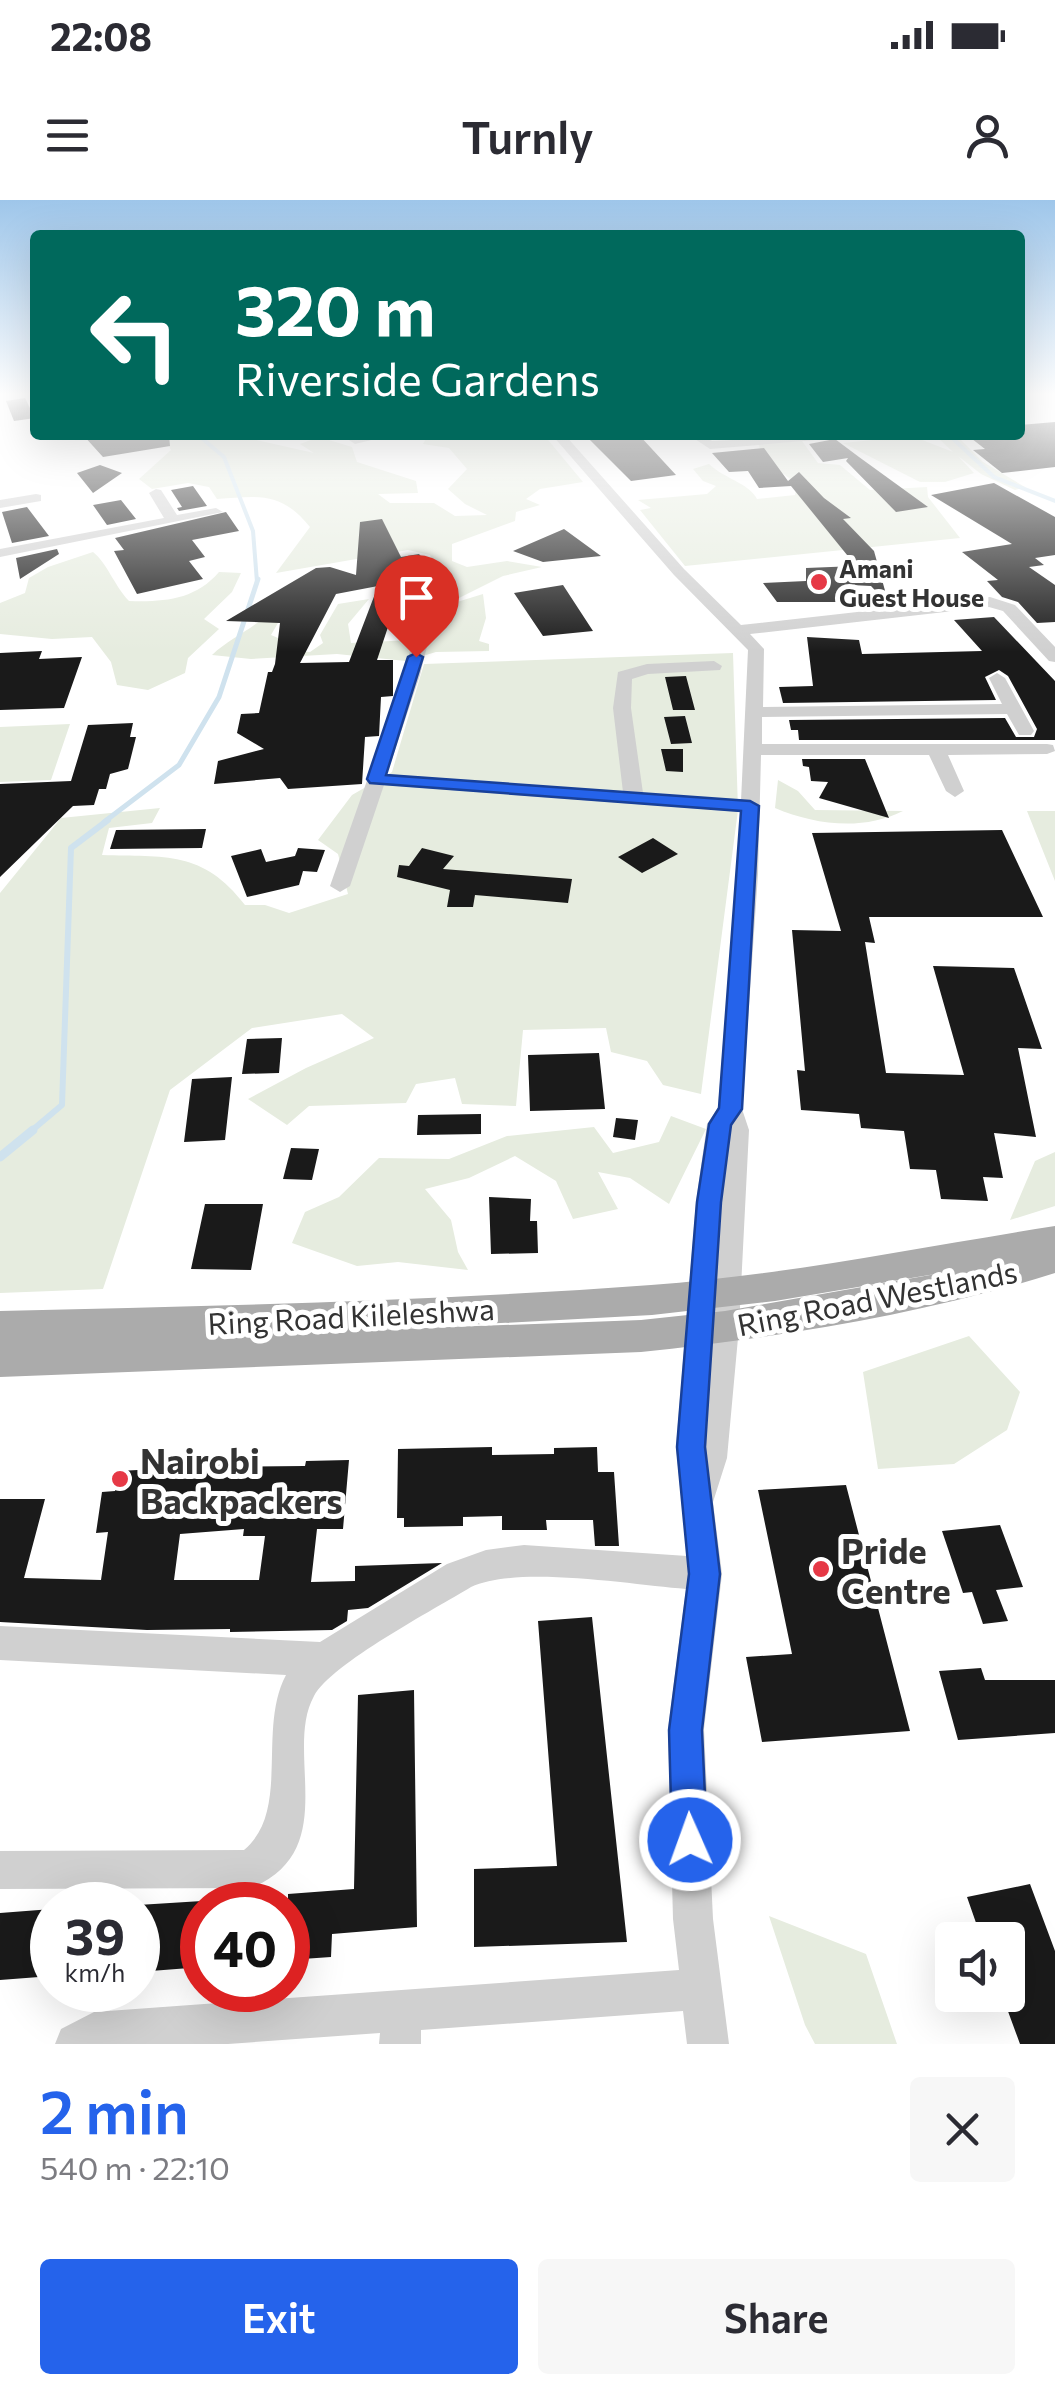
<!DOCTYPE html>
<meta charset="utf-8">
<style>
body{margin:0;font-family:Commissioner,sans-serif;background:#f7f7f7;color:#2b2b33;height:100vh;display:flex;flex-direction:column;font-size:38px;white-space:nowrap}
*{box-sizing:border-box;margin:0}
p{font-size:32px;color:#7c7c81}
.icon{flex:none;width:55px;height:55px;fill:none;stroke:currentColor;stroke-width:2;stroke-linecap:round;stroke-linejoin:round}
.map{position:relative;height:1844px;overflow:hidden}
.drawer{display:flex;flex-direction:column;background:#fff;flex:1}
.drawer>*{flex:none}
.banner{position:absolute;left:30px;top:30px;width:995px;height:210px;border-radius:10px;box-shadow:0 10px 40px #0002;background:#00695c;color:#fff;overflow:hidden}
.controls{position:absolute;left:935px;top:1722px;display:grid;gap:20px}
.controls a{display:grid;place-items:center;width:90px;height:90px;border-radius:10px;background:#fff;box-shadow:0 10px 40px #0002;font-size:50px}
.speed{position:absolute;left:30px;top:1682px;display:flex;gap:20px;font-size:50px;font-weight:700;text-align:center}
.speed>*{display:grid;place-content:center;width:130px;height:130px;border-radius:50%;background:#fff;box-shadow:0 10px 40px #0002;line-height:1}
.speed small{font-size:25px;font-weight:400}
.speed .limit{border:15px solid #d22;background:#fff;color:#111}
.pin{position:absolute;display:grid;place-items:center;width:85px;height:85px;color:#fff;margin:-102px -42px;border-radius:50% 50% 50% 0;rotate:-45deg;box-shadow:0 0 10px #0007}
.pin .icon{rotate:45deg}
.me{position:absolute;width:110px;margin:-55px;rotate:358deg;stroke-linejoin:round;filter:drop-shadow(0 0 8px #0008)}
.turn{display:flex;align-items:center;gap:35px;height:210px;padding:0 40px;font-size:45px}
.turn .icon{width:130px;height:130px;stroke-width:2.5}
.turn b{display:block;font-size:70px;line-height:85px}
.round{display:grid;place-items:center;flex:none;width:105px;height:105px;border-radius:10px;background:#f7f7f7}
.summary{display:flex;align-items:center;justify-content:space-between;height:170px;padding:0 40px}
h1{font-size:60px;font-weight:600;line-height:75px;color:#2563eb}
.button{display:flex;gap:20px;margin-top:auto;padding:20px 40px}
.button a{flex:1;height:115px;border-radius:10px;background:#2563eb;color:#fff;font-size:40px;font-weight:600;line-height:115px;text-align:center}
.button a+a{background:#f7f7f7;color:#2b2b33}
.status{display:flex;justify-content:space-between;align-items:center;height:70px;padding:0 50px;background:#fff;direction:ltr}
.status svg{height:28px;fill:currentColor}
header{display:flex;justify-content:space-between;align-items:center;height:130px;padding:0 40px;background:#fff;font-size:45px;font-weight:600}
.map>svg:first-child{display:block}
.green{fill:#e6ecdf}
.lines{fill:none;stroke-linecap:round;stroke-linejoin:round}
.stream-far3{stroke:#cfe2ee;stroke-width:4}
.stream-far2{stroke:#cfe2ee;stroke-width:5}
.stream-far1{stroke:#cfe2ee;stroke-width:6}
.stream{stroke:#cfe2ee;stroke-width:9}
.building{fill:#1a1a1a;fill-rule:evenodd}
.minor{fill:#d0d0d0;fill-rule:evenodd}
.major{fill:#ababab;fill-rule:evenodd}
.route{fill:#2563eb;stroke:#184099;stroke-width:2.5}
.poi-dot{fill:#e63946;stroke:#fff;stroke-width:4}
.labels{text-anchor:middle;dominant-baseline:central;stroke-width:10;stroke-linejoin:round;paint-order:stroke}
.far-poi-label{font-size:25px;font-weight:bold;fill:#333;stroke:#fff;text-anchor:start}
.street-label{font-size:30px;fill:#333;stroke:#fff}
.near-poi-label{font-size:35px;font-weight:bold;fill:#333;stroke:#fff;text-anchor:start}
</style>
<div class="status"><b>22:08</b><svg viewBox="0 0 49 12"><path d="M0 12V9h3v3zM5 12V6h3v6zM10 12V3h3v9zM15 12V0h3v12zM26 1h20v11H26zM47 4h2v5h-2z"/></svg></div>
<header><svg class="icon" aria-label="menu" viewBox="0 0 24 24"><path d="M4 6h16M4 12h16M4 18h16"/></svg>Turnly<svg class="icon" aria-label="person" viewBox="0 0 24 24"><circle cx="12" cy="8" r="4"/><path d="M4 21q1-7 8-7t8 7"/></svg></header>
<div class="map">
<svg width="1055" height="1844" viewBox="0 0 1055 1844">
<rect width="100%" height="100%" fill="#fff"/>
<path class="green" d="M163,235h71l80,18 -14,-9 19,-7 33,10 5,15 59,19 2,12 -40,1 12,9h44l21,13 32,-1 -22,-11 -17,-15 19,-20 -18,-21 -26,-4 5,-9h116l39,47 -43,7 -14,10 14,6 -24,7 -1,9 -63,23v17l15,6 40,-6 35,6 -39,9 -44,22 -19,-20 -10,-23 -22,-5 -132,23 34,-46c-29,-36 -51,-31 -93,-28l-8,-12 -21,-4 -36,6 -13,-10 32,-29z
M935,235h21l27,27 42,25 -10,3 -34,-16 -23,-18 16,17 -29,9h-25l-77,-39 69,-7 41,16z
M802,241l16,22 22,2 30,25 57,-3 1,10 32,41 -275,28 -45,-56 11,-2 -13,-8 69,-6 9,-8 -13,-5 -10,-12 16,-5c14,14 40,19 48,35l38,-4 2,-11 -36,-27 -2,-13z
M93,352c14,11 21,33 36,49 35,1 66,-1 90,-29l22,1 -9,19 -28,27 15,10 -31,29 -3,15 -37,17 -31,-5 -6,-23 -19,-25 -40,2 -52,-5v-31l25,-10 4,-15 19,-11z
M425,388l20,4 12,10 26,-8 3,24 -7,23 10,3v7l-53,1 -30,9 -69,-7 -86,5 -39,-4c18,-17 40,-25 58,-43l12,4 -11,19 7,3v11l32,3 13,-9 -3,-8 18,-31 31,-5 -21,25 3,19 80,-4 12,-9 -35,-5v-11z
M733,453l5,157 -37,284 -38,-9 -16,-24 -36,-9 -5,-24 -83,2 -7,76 -54,-2 -7,-26 -39,6 -10,19 -97,3 -22,19 -39,-26 58,-31 68,-30 -32,-24 -90,14 -82,62 -67,199 -103,4v-400l61,-75 99,-10 -8,15 -43,5 -7,27c63,2 101,-5 143,50h20l24,8 59,-19 -10,-40 -20,-14 34,-45 40,-23 32,-108z
M70,524l-19,56 -51,2v-55z
M778,580l20,11 17,19 88,1c-40,20 -88,14 -128,-3z
M1027,611h28v70z
M671,916l35,13 -37,75 -39,-26 -32,-6 20,37 -45,10 -17,-38 -41,-25 -46,22 -44,11 26,31 7,32 10,18 -70,-8 -41,4 -65,-23 13,-31 34,-15 40,-39 70,1 58,-23 87,-9 19,26 46,-11z
M1055,952v54l-45,14 25,-59z
M969,1136l51,56 -13,38 -53,34 -76,5 -15,-97z
M769,1716l97,38 31,90h-82l-10,-19z"/>
<g class="lines">
<path class="stream-far3" d="M198,235l26,22 29,74 4,51
M949,235l45,42 61,24"/>
<path class="stream-far2" d="M104,622l75,-57 40,-68 39,-118"/>
<path class="stream-far1" d="M30,932l32,-27 9,-257 37,-28"/>
<path class="stream" d="M0,957l33,-27"/>
</g>
<path class="building" d="M25,198l10,20 -21,3 -8,-20z
M1055,222v45l-53,6 -29,-23 12,-1 -18,-14h53v-10z
M83,235h86l1,11 -67,11z
M585,235h54l37,40 -45,6z
M835,239l24,18 69,50 -32,5 -50,-51 2,-3 -25,4 -14,-18z
M764,248l24,33 11,-9 25,26 27,20 -8,1 31,32 15,54 -18,-19 -20,-1 12,17h-86l-14,-19 43,-2v-13l50,-2 -65,-80 -32,2 -11,-17 -19,1 -17,-19z
M100,265l22,8 -29,20 -16,-20z
M994,283l61,34v38l-20,3 9,7 -15,2 26,18v37l-18,1 -19,-21 -16,-5 -15,-16 11,-1 -36,-28 50,-8 -81,-49z
M193,286l14,20 -28,5 -2,-3 5,-1 -11,-17z
M121,300l15,19 -29,6 -14,-20z
M27,307l22,29 -37,7 -10,-31z
M226,312l13,19 -47,9 13,17 -16,4 14,18 -66,15 -23,-43 10,-1 -9,-12z
M382,319l19,38 18,-3 20,24 -35,1 -27,81h16v36l-12,1 -2,39 -14,1 -3,47 -74,5 -8,-11 -66,6 4,-23 46,-12 -27,-16 4,-19 18,-1 9,-41h4l3,-8 5,-41 -54,-2 90,-53 14,-1 26,8 4,-53zM378,386l-29,76 -49,1 36,-69z
M564,329l37,27 -58,6 -30,-11z
M57,349l2,5 -39,25 -4,-21z
M563,385l30,46 -50,5 -29,-43z
M994,417l61,64v59h-256l-1,-10h-7l-2,-10 216,-2 11,19h18l3,-8 -29,-53 -9,-6 -14,7 11,23 -213,3 -4,-16 34,-1 -6,-49 52,3 3,14 120,-3 -28,-31z
M42,451l-3,8 43,-2 -18,51 -64,2v-57z
M686,476l9,34h-22l-8,-33z
M685,516l7,27 -21,1 -7,-27z
M133,523l-3,14h6l-8,32 -18,5 -4,15h-7l-5,16 -21,1 -73,71v-93l71,-3 17,-56z
M661,549h22v23l-17,-1z
M802,559h63l24,59 -70,-20 9,-16 -17,-1 -2,-14 -6,-1z
M206,629l-4,19 -92,1 6,-19z
M1002,630l41,87h-174l6,26 -10,-1 21,131 78,2 -31,-109 81,2 28,81 -24,-1 18,89 -42,-4 9,45 -20,-1 5,24 -47,-2 -5,-29 -26,-1 -6,-38 -43,-3 -2,-14 -58,-4 -4,-40 8,1 -13,-141 49,1 -29,-98z
M653,638l25,16 -36,19 -24,-16z
M298,648l27,2 -8,22 -14,-1 -4,14 -52,12 -16,-41 30,-7 5,13 29,-6z
M422,648l32,8 -11,13 129,10 -4,24 -93,-8 -2,12h-26l3,-17 -53,-13 2,-12 10,1z
M282,838l-3,35 -37,1 5,-35z
M599,853l6,56 -75,2 -2,-56z
M232,877l-7,63 -41,2 8,-63z
M481,914v20l-64,1 1,-20z
M616,918l22,2 -3,20 -22,-3z
M291,948l28,1 -7,31 -29,-1z
M489,997l42,2 -1,22h7l1,32 -47,1z
M205,1004h58l-12,66 -60,-1z
M492,1247v8l62,-1v-6l43,-1 1,25h16l5,74h-24l-2,-26h-47l1,10h-45v-14l-39,1v9l-59,1v-9h-7l1,-69z
M221,1259v8l84,-1 1,-5 43,-1 -6,69h-26l-6,53 44,-1v-15l87,-3 -74,45 -20,2 -1,11 -15,9 -102,2v-3l-83,1 -147,-8v-123h45l-21,79 77,2 7,-48 -12,1 6,-41 13,-1 3,-20 59,-3v-5zM244,1329l-1,7h22l-6,44h-85l6,-46z
M846,1285l64,246 -148,11 -16,-85 46,-3 -34,-164z
M1000,1325l23,62 -27,3 12,31 -25,3 -11,-32 -9,1 -21,-62z
M592,1417l35,325 -153,5v-78l83,-3 -19,-245z
M981,1468l4,12h70v53l-97,7 -19,-69z
M414,1490l3,237 -85,7 -1,23 -43,3v-66l66,-5 4,-194z
M1030,1684l25,67v93h-35l-18,-49h6v-55h-26l-15,-43z
M202,1701v66l-64,5v-67z
M52,1709v67l-52,4v-67z"/>
<g class="lines">
<path class="minor" d="M363,235h29l-37,9 -6,-4z
M552,235h13l119,134 57,56 249,-28 25,8 40,42v15l-6,-1 -46,-50 -14,-4 -239,27 14,15 -1,58 239,-3 -13,-26 8,-5 8,5 29,53 -3,4h-12l-12,-21 -245,3v27h285l6,1 2,6 -8,3 -99,1 16,36 -9,6 -9,-6 -17,-36h-168l-3,119 -16,235 7,21 -10,197 -12,131 -14,44 9,72 -18,155 9,190 16,125h-42l-4,-33 -262,19v14h-42l1,-11 -152,11h-173l6,-15 33,-17 585,-42 -6,-51 -5,-190 18,-140c-54,-4 -168,-24 -215,-2 -36,22 -140,77 -157,109 -31,56 29,154 -63,192l-251,1v-38l244,-1c47,-39 13,-121 42,-175l-286,-15v-34l320,16 127,-78 39,-14 38,-5 163,11 -11,-109 20,-245 11,-78 11,-16 23,-296 -357,-27 -34,101 -10,6 -10,-6 74,-211 22,-90 8,-5 8,5 -22,90 -33,99 236,18 -10,-84 5,-36 29,-8 67,-3 8,5 -2,4 -72,4 -16,5 -1,29 12,85 98,8 7,-151 -74,-75z
M689,235h14l9,6 122,-6 -6,4 -118,10z
M156,289l5,1 16,25 39,-7 7,4 -223,45v-8l164,-31 -15,-25z
M36,294l5,1v6l-41,7v-8z"/>
<path class="major" d="M1055,1026v47c-133,42 -275,64 -414,79l-641,25v-34l43,-1 -43,1v-32c217,-5 434,-10 651,-26 135,-10 270,-38 404,-59zM953,1071l-228,40 -84,9 -271,10 282,-15 123,-14z"/>
</g>
<linearGradient id="sky" x2="0" y2="1"><stop stop-color="#9ec6ea"/><stop offset="0.43" stop-color="#fff"/><stop offset="1" stop-color="#fff" stop-opacity="0"/></linearGradient>
<rect width="1055" height="452" fill="url(#sky)"/>
<path class="route" d="M416,453l7,4 -37,118 364,26 9,5 -17,303 -11,16 -10,77 -16,245 15,127 -18,156 5,110 -5,13 -12,5 -13,-5 -5,-13 -3,-110 20,-156 -12,-127 20,-245 12,-78 10,-16 22,-297 -371,-28 -3,-4 41,-122z"/>
<g class="poi-dot">
<circle cx="819" cy="382" r="10"/>
<circle cx="120" cy="1279" r="10"/>
<circle cx="821" cy="1369" r="10"/>
</g>
<g class="labels">
<g class="far-poi-label">
<text x="839" y="368">Amani<tspan x="839" dy="29">Guest House</tspan></text>
</g>
<g class="street-label">
<text transform="translate(877 1097) rotate(-11)">Ring Road Westlands</text>
<text transform="translate(351 1115) rotate(-3)">Ring Road Kileleshwa</text>
</g>
<g class="near-poi-label">
<text x="140" y="1259">Nairobi<tspan x="140" dy="40">Backpackers</tspan></text>
<text x="841" y="1349">Pride<tspan x="841" dy="40">Centre</tspan></text>
</g>
</g>
</svg>
<div class="controls">
<a><svg class="icon" aria-label="sound" viewBox="0 0 24 24"><path d="M4 9h4l5-4v14l-5-4H4zM17 9q2 3 0 6"/></svg></a>
</div>
<div class="speed"><div>39<small>km/h</small></div><div class="limit">40</div></div>
<div class="pin" style="left:416px;top:457px;background:#d93025"><svg class="icon" aria-label="arrive" viewBox="0 0 24 24"><path d="M6 21V4h12l-3 4 3 4H6"/></svg></div>
<svg class="me" style="left:690px;top:1640px" viewBox="-20 -20 40 40"><circle r="17" fill="#2563eb" stroke="#fff" stroke-width="3"/><path d="M0-11L8 9 0 5-8 9z" fill="#fff"/></svg>
<div class="banner">
<div class="turn"><svg class="icon" aria-label="left" viewBox="0 0 24 24"><path d="M17 20v-9H6M10 6l-5 5 5 5"/></svg><div><b>320 m</b>Riverside Gardens</div></div>
</div>
</div>
<section class="drawer">
<div class="summary"><div><h1>2 min</h1><p>540 m · 22:10</p></div><a class="round"><svg class="icon" aria-label="close" viewBox="0 0 24 24"><path d="M6 6l12 12M18 6L6 18"/></svg></a></div>
<div class="button"><a>Exit</a><a>Share</a></div>
</section>
